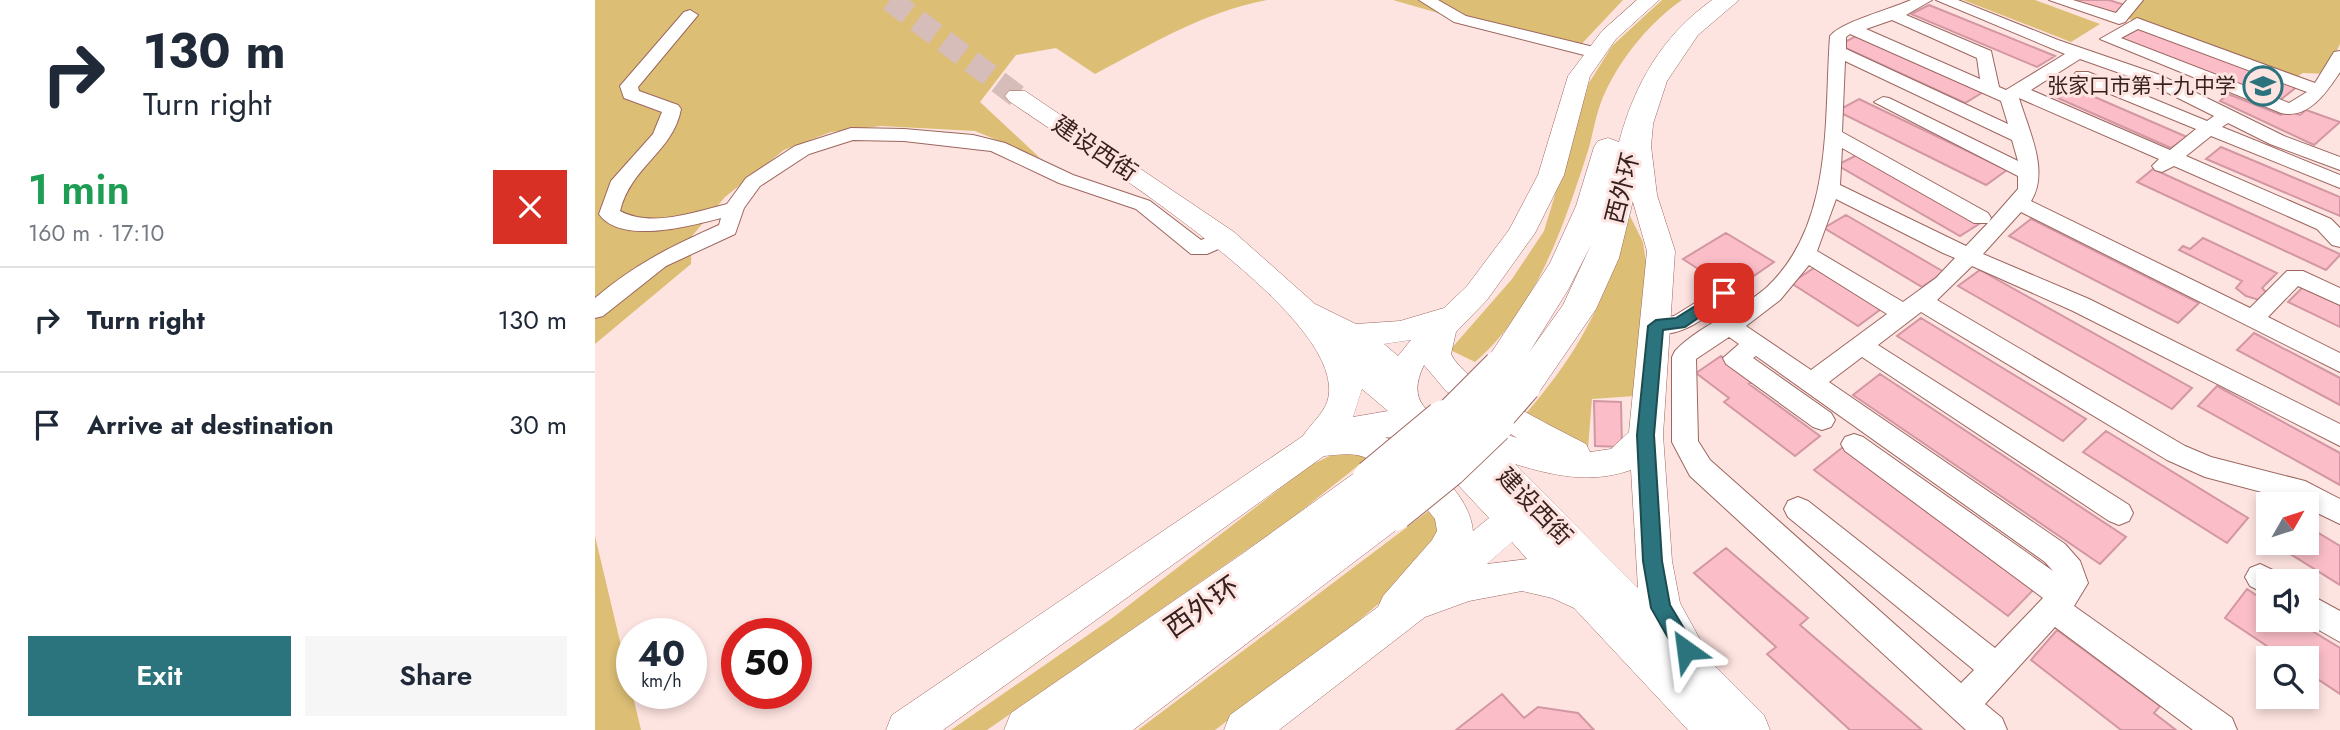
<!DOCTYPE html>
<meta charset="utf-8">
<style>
body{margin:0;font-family:Jost,"Noto Sans SC",sans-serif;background:#f6f6f7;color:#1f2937;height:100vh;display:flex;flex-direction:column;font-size:26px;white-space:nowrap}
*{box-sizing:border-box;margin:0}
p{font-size:23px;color:#747a83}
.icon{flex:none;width:38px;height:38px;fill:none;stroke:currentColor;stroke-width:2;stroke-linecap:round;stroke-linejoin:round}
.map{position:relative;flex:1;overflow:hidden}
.drawer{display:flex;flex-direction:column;background:#fff;width:595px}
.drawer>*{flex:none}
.top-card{background:#fff;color:#1f2937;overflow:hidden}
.needle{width:46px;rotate:51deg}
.buttons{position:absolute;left:1661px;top:492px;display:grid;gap:14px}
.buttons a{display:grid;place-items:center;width:63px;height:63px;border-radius:0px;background:#fff;box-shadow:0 4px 10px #0003;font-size:35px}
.speed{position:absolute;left:21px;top:618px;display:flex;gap:14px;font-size:35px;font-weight:700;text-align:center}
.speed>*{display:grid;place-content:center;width:91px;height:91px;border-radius:50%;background:#fff;box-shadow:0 4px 10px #0003;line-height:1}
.speed small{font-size:18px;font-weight:400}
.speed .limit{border:10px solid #d22;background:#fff;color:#111}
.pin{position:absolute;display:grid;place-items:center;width:60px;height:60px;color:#fff;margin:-30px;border-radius:14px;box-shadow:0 4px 10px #0006}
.me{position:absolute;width:77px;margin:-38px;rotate:329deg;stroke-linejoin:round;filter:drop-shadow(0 0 5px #0008)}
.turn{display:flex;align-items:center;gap:24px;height:147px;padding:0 28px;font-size:32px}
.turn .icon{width:91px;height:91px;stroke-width:2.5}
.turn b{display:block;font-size:49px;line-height:60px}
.round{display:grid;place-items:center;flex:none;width:74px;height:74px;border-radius:0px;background:#f6f6f7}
.summary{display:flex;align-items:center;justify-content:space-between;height:119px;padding:0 28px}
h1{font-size:42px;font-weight:600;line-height:52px;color:#1e9e55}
.button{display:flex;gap:14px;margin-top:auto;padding:14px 28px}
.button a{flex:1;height:80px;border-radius:0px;background:#2b747d;color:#fff;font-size:28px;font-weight:600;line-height:80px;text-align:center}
.button a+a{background:#f6f6f7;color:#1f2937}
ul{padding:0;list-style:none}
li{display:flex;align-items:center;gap:21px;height:105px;padding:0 28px;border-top:2px solid #e0e1e3}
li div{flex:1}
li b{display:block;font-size:26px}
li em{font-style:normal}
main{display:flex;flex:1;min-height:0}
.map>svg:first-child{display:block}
.green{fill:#dcbe75}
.building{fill:#fbbec8;stroke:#d297a2;stroke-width:2}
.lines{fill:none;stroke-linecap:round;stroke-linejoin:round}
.major-tunnel{stroke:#d6bdba;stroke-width:23;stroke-dasharray:23 11;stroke-linecap:butt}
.minor-casing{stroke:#9d665f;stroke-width:2}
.major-casing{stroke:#9d665f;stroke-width:1}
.highway-casing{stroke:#9d665f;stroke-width:1}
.minor{fill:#fff;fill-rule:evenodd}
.major{fill:#fff;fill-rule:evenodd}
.highway{fill:#fff;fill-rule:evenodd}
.highway-bridge-far1-casing{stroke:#9d665f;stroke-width:36;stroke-linecap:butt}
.highway-bridge-casing{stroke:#9d665f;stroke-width:46;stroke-linecap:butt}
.highway-bridge-far1{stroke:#fff;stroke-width:34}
.highway-bridge{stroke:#fff;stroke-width:44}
.route{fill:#2b747d;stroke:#1c4b51;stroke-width:2}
.labels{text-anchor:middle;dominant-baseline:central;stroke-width:6;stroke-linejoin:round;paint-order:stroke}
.far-poi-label{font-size:21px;fill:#38221f;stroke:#fee4e1;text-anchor:end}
.street-label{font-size:24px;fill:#38221f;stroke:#fee4e1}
.near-street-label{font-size:28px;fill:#38221f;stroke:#fee4e1}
</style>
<main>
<section class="drawer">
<div class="top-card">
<div class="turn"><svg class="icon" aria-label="right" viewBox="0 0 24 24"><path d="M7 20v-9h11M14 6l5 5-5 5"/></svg><div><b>130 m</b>Turn right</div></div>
</div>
<div class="summary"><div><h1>1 min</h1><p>160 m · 17:10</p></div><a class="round" style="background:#d93025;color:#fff"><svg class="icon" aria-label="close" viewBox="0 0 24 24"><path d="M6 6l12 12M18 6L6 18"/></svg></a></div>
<ul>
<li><svg class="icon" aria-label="right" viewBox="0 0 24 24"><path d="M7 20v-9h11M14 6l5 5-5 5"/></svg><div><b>Turn right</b></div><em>130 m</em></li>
<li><svg class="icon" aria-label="arrive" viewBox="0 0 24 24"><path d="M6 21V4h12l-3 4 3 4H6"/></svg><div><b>Arrive at destination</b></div><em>30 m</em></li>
</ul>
<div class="button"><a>Exit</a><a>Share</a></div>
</section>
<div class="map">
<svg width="1745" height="730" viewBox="0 0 1745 730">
<rect width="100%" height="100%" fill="#fee4e1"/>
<path class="green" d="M0,0h672c-64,12 -115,44 -172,74l-39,-26 -40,7 -36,47 60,56 -65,-27 -94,-5 -50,6 -47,18 -59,47 -33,39 -1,28 -96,80z
M798,0h230l-49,52z
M1067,0h20c-34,23 -68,66 -82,105 -6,17 -8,35 -14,52 -24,74 -51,153 -111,205l-25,-12 62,-71 32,-48 45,-148 23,-37z
M1368,0h72l65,24 -29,18z
M1545,0h200v44l-14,30 -23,-1 -11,7 -165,-62z
M1035,216l13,26 5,34 -13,120 -43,3 -4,49 -66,-30c59,-67 83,-117 108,-202z
M745,451l29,6 -78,62 -304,211h-36l160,-111 198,-153z
M840,506l8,11 -13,43 -80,68 -135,102h-77z
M0,536l46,194h-46z"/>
<path class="building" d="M1469,0h45l16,5 -10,10z
M1334,5l126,51 -18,11 -126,-53z
M1546,26l158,59 -20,16 -160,-62z
M1263,35l127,56 -20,12 -126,-58z
M1472,85l120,52 -16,11 -120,-53z
M1633,94l53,21 6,-4 13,4 6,-5 34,12 -26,23 -94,-44z
M1264,99l148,71 -21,15 -149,-74z
M1626,147l119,50v19l-134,-57z
M1264,154l123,68 -22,14 -123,-71z
M1558,169l187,85v1l-14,15 -189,-88z
M1251,215l98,57 -22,15 -98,-59z
M1436,219l168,84 -21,20 -169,-87z
M1131,233l48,29 -42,29 -49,-32z
M1608,238l74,35 -15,15 5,5 -8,7 -13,-4 -10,-8 6,-7 -63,-31 4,-4 7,3z
M1219,268l67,41 -23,17 -67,-43z
M1385,270l212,118 -20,21 -214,-123z
M1709,286l36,17v24l-52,-25z
M1326,318l165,101 -23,22 -166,-105z
M1659,333l86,45v27l-103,-55z
M1126,356l34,25 -6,3 71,52 -25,20 -71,-54 5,-4 -33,-25z
M1285,374l246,163 -26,27 -247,-169z
M1622,386l123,67v32l-142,-79z
M999,401l27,1 1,45 -27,-1z
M1511,431l142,87 -21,25 -144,-91z
M1248,447l193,140 -28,29 -194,-146z
M1712,526l33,20v39l-69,-43h36z
M1131,548l82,70 -8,7 122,105h-72l-83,-76 9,-7 -82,-74z
M1652,589l21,14v17h26l46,28v46l-33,-22v-14h-22l-60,-40z
M1462,630l103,76 -6,7 22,17h-55l-90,-70z
M907,694l22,24 14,-11 40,6 16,17h-138z"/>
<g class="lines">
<path class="major-tunnel" d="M295,0l127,96"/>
<g class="minor-casing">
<path id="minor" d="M824,0h19l28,16 136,33 2,4 -8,5 -142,-36z
M1316,0h21l-26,15 85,36 8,36 7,3 59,-36 -129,-54h22l100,40 102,35 124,61 56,21v13l-70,-26 -42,-21 -6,4 118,48v13l-129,-52 -25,20 145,63 9,9v19l-8,-2 -15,-16 -143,-63 -12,6 -7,-2 -3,-4 7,-7 -140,-61c9,31 31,73 12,103l219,107 37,-37h16l37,17v17l-42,-19 -30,31 72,36v19l-319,-160 -38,42 106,45 251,125v22l-267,-135 -101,-45 -35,34 248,146 26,11 94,24 35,18v25l-33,-16v-4l-102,-27 -38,-17 -246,-148 -43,33 251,160 4,8 -4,8 -10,4 -10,-4 -247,-164 -33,25 236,162 15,17 8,22 -14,23 158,112 5,12h-44l-138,-103 -70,77 17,14 5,12h-41l-276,-254 -18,-34v-85l3,-6c26,-27 64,-39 92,-64 67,-63 57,-167 63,-251 11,-14 61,-27 81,-36zM1297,20l85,38 3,21 -114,-50zM1255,34l151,67 7,23 -162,-75v-12zM1485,59l68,24 66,33 -7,5 -119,-49h-12l-3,4 3,4 120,49 -26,21 -139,-60zM1250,61l167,79 6,21 -129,-63 -6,-1 -9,5 144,74v13l-29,33 2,-4 -3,-5 -146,-81zM1247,148l132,75h14l-22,23 -126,-61zM1241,199l107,54 12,5 -19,20 -33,24 -86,-51zM1214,265l78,49 -76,56 -65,-44 34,-26zM1134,337l10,7 -16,14 3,6 87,63 9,3 9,-3 4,-7 -4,-7 -78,-55 3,-2 289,206 8,9 -190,-134 -9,-3 -9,3 -4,7 4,7 198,147 -48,50 -187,-147 -10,-4 -10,4 -4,8 4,8 186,153 -13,13 -251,-223 -12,-19 -2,-82z
M1454,0h24l43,13 11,-13h16l-18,22 -6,2z
M95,10l8,5 -60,72 1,4 39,14 3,4c-8,43 -50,57 -61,102 31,17 75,1 107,-7l19,-26 49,-32 56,-18 53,1 69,6 32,8 68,32 77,26 51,39 23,-9 11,7 -3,5 -25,11h-16l-55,-45 -77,-26 -68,-32 -87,-10 -51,-1 -44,14 -49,32 -16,22 -9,26 -69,32 -63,50 -8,2v-20c42,-35 75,-51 124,-73l2,-7c-30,8 -101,27 -122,-4l12,-33 42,-47 9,-22 -38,-14 -4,-12 64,-74z
M1542,18l178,65 19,-31 6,-1v21c-13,20 -32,48 -59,41l-181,-74zM1543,29l169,63 -18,11 -168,-65z
M1129,285l8,3 3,5 -3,5c-25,18 -52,43 -84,34l-4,-6 4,-6 26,-4z
M1665,564l19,9 3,8h-14v14l-18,-9 -5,-9 5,-9z
M1712,593l33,18v31l-39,-22h6z"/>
</g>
<g class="major-casing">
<path id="major" d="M1042,0h22l-43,39 -26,37 -26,99 -29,58 -48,67 -31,32 -5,22c14,31 103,73 135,90l4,8 21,-3 18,-17 18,-181 -16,-56 -4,-49 6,-26h16l4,5 -2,21 6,49 18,56 -12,184 9,126 8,42 22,40 -3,7 65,65 6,15h-82l-114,-122 -22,-10 -30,-7 -53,10 -44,16 -146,113h-55l6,-15 148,-108 5,-11 49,-56 5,-9 -2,-12c-16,-20 -52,-59 -78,-64 -10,-2 -23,0 -33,1l-381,274h-57l6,-15 411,-279c11,-17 28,-27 26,-50 -5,-86 -249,-235 -320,-285l-4,-5 4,-5h16l209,141 81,72 41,20 44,-3 44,-13 23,-22 42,-56 29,-55 30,-99 34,-45zM816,340l-13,16 -14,-12zM829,365l22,26 71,47 -44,-15 -13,6c-33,-14 -54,-28 -36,-64zM767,389l26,22 -35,6zM790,437l31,3 73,78 -16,13c-4,-42 -53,-76 -88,-94zM920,464c39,12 76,20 116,6l7,118zM917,542l15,17 -40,5z"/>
</g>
<g class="highway-casing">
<path id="highway" d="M1117,0h27l-41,35 -31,46 -19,58 -29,119 -23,51 -59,86 -13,4 -13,-4 -6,-10 5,-8 -10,3 -13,-4 -5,-9 68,-104 26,-57 18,-59 4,-6 10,-3 11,4c16,-59 43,-106 93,-142zM996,245l-28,60 -33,46 38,-61z
M779,465l14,4 7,12 -8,13 6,-2 15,5 6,12 -6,12 -275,209h-129l7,-17 231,-159 118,-85z"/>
</g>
<use href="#minor" class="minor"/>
<use href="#major" class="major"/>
<use href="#highway" class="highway"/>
<g class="highway-bridge-far1-casing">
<path id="highway-bridge-far1" d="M848,424l57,-57
M895,424l34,-39"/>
</g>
<g class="highway-bridge-casing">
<path id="highway-bridge" d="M779,481l71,-59
M798,509l53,-43 46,-44"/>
</g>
<use href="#highway-bridge-far1" class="highway-bridge-far1"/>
<use href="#highway-bridge" class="highway-bridge"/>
</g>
<path class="route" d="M1129,288l8,5 -2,3 -45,31 -22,3 -9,105 8,126 8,44 27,45 -3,7 -8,2 -7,-2 -28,-49 -8,-47 -6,-126 11,-109 8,-6 20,-2z"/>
<defs>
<g id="school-ring" transform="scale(2.0125)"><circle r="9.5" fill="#fee4e1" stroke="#2b747d" stroke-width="1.5"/><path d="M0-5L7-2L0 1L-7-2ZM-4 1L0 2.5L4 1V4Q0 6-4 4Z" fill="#2b747d"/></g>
</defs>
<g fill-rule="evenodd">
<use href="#school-ring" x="1668" y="86"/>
</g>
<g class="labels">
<g class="far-poi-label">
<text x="1641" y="86">张家口市第十九中学</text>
</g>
<g class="street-label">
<text transform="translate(500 148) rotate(34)">建设西街</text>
<text transform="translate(1027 188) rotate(-76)">西外环</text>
<text transform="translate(940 506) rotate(46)">建设西街</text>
</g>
<g class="near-street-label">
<text transform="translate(607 607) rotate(-35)">西外环</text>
</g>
</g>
</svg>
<div class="buttons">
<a><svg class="needle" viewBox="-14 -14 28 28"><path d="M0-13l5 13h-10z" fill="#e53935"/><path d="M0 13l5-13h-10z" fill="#747a83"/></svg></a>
<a><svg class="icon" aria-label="sound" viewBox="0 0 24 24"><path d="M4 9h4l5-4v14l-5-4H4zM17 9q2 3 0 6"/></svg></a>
<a><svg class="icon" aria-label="search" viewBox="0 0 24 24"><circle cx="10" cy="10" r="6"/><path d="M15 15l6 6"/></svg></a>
</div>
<div class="speed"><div>40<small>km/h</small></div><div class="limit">50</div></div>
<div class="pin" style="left:1129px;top:293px;background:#d93025"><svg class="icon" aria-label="arrive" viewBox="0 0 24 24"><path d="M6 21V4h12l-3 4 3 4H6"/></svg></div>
<svg class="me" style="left:1091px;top:650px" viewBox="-20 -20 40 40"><path d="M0-17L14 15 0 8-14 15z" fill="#2b747d" stroke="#fff" stroke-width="4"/></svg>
</div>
</main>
